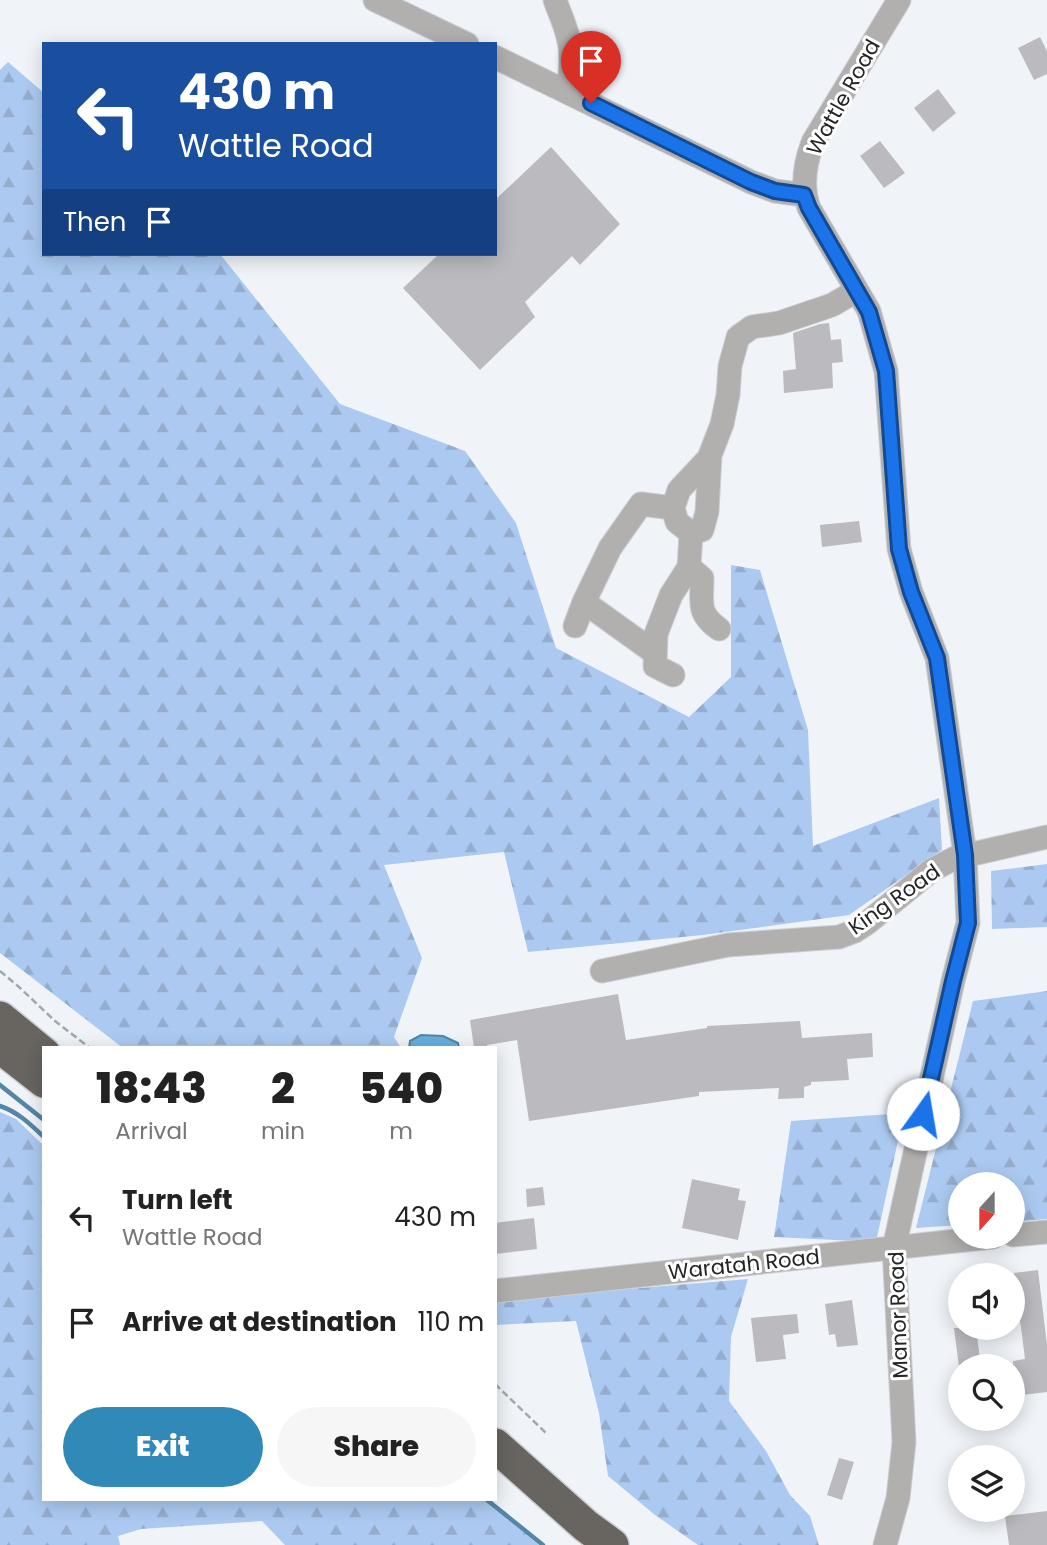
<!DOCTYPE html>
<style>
body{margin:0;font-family:Poppins,sans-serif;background:#f6f6f6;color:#222;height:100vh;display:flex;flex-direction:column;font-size:26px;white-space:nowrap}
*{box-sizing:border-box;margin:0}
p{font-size:23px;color:#767676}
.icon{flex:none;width:38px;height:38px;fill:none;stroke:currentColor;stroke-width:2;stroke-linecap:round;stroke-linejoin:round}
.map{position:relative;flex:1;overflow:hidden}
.details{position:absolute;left:42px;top:1046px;width:455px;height:455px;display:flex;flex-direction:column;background:#fff;border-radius:0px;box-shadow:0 4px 18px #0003}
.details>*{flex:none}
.hud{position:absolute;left:42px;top:42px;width:455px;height:214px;border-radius:0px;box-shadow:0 4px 18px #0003;background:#1a4fa0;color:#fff;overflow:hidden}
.needle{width:46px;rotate:201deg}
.tools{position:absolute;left:948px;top:1172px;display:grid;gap:14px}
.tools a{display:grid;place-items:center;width:77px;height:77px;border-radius:50%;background:#fff;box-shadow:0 4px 18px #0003;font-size:35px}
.pin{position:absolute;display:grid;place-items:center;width:60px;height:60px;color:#fff;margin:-72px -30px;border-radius:50% 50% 50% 0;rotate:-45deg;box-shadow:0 0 7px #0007}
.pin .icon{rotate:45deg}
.me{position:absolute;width:77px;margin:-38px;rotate:13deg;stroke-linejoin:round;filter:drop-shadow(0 0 5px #0008)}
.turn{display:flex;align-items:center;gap:24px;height:147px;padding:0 21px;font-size:32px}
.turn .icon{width:91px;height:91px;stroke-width:2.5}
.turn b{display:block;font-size:49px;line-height:60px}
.then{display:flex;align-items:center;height:66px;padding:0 21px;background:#0003;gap:14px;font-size:26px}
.eta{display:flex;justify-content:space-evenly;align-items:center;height:119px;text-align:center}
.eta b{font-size:42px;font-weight:800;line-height:49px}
.button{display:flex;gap:14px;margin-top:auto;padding:14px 21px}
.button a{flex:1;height:80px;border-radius:42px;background:#3089b7;color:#fff;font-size:28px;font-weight:800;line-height:80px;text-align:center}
.button a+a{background:#f6f6f6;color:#222}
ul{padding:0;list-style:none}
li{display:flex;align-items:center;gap:21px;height:105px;padding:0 21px}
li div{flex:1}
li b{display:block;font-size:26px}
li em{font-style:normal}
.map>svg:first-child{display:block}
.forest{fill:url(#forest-firs)}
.water{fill:#67afde;stroke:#5386a7;stroke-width:2}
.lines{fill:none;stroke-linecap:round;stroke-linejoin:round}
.stream{stroke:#5386a7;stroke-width:4.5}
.building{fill:#bbbabf}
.minor-casing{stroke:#cbcfd3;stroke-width:25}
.highway-casing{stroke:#cbcfd3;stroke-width:36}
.path{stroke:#a4a7ab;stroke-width:2.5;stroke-dasharray:7 3.5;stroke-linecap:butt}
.minor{stroke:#b2b0ae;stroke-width:23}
.highway{stroke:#686561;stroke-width:33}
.route-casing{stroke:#114b97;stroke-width:18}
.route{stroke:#1a73e8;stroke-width:12}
.labels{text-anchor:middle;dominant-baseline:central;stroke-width:6;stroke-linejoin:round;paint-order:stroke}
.street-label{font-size:21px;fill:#242527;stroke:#fff}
</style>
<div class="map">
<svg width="1047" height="1545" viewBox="0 0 1047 1545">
<defs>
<pattern id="forest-firs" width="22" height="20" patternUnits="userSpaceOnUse" patternTransform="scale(1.75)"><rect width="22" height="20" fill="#accaf1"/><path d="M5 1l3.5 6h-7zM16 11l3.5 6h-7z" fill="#94adcf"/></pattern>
</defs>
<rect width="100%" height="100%" fill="#f0f4f9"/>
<path class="forest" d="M8,62l36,31v161h176l120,150 125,47 51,72 40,125 133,69 42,-40v-112l29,5 48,160 5,116 126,-48 3,52 -93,65 -146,20 -175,17 -24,-100 -120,13 38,93 -28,79 7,11h-278l-123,-95v-883z
M1047,864v63l-55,2 -1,-58z
M1047,991v228l-34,3v-37h-52v40l-45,3 57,-227z
M0,1112l16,7 28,27v354h440l55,45h-254l-23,-24 -121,8 -23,7 2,9h-120z
M904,1113l-28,129 -102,-5 17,-116z
M748,1279l-17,58 -2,64 37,50 24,44 20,21 9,29h-121l-43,-30 -47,-39 -9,-63 -23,-92 -81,4v-25z"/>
<path class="water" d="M421,1035l22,1 15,7 1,5h-50l1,-7z"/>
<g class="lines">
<path class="stream" d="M0,1085l44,35
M0,1106c18,6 30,18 44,31
M487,1500l56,45"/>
</g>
<path class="building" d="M1040,37l7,14v23l-13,6 -16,-32z
M938,89l18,24 -23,19 -19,-24z
M880,141l25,32 -21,15 -24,-32z
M551,147l69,77 -40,41 -8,-9 -47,46 10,15 -55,53 -77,-82 36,-34h56v-54z
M829,323l2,17 10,-1 2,23 -11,1 1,25 -49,5 -1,-22 13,-2 -3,-36 27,-9z
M859,521l3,21 -40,5 -2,-22z
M618,994l8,46 81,-12v-2l93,-5 2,17 70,-5 1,24 -26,2 2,21 -38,2v3l-7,2v11l-26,1 1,-11 -80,4v4l-170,25 -12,-81 -30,5v3h-13l-4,-28z
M692,1179l48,10 -2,11 8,1 -8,39 -56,-12z
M543,1187l2,18 -18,2 -1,-18z
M534,1218l3,31 -42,5v-31z
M1038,1270l9,75v47l-34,4v-35l12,-2 -11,-86z
M852,1300l6,45 -21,2 -2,-13 -6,1 -4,-31z
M797,1314l2,19 -16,2 3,24 -30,3 -5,-44z
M954,1328h22l5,39h-22z
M839,1458l15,4 -12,38 -15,-5z
M1047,1511v34h-38l-4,-29z"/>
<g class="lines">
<g class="minor-casing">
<path id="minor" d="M375,0l92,44
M555,0c4,12 10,24 13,37 5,18 2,36 0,55
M495,57l256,125 24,9 29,4
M710,455l-3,57 -5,18 -11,3 -14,-11 -4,-14 6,-18 30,-32 13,-34 6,-29 2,-29 8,-29 14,-10 27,-4 53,-18 24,-14
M691,533l-2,34 13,11c0,26 -5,35 17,51
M575,626l9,-24
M655,653l-71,-51 26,-54 31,-44 32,4
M673,675l-18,-9 1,-32 15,-39 18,-28
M602,971l126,-26 111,-8 16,-6 12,-8 65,-53 23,-12 92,-21
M1013,1235l34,-3
M495,1291l498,-54
M885,1545l13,-47 6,-56 -10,-194 59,-267 15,-58 -3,-68 -28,-197 -26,-66 -12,-43 -13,-178 -17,-60 -60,-103c-8,-22 -4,-45 4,-66l86,-142"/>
</g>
<g class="highway-casing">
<path id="highway" d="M0,1018l44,36
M2,1048l42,33
M495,1445l91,81 26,19"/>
</g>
<path class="path" d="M0,971l19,16 36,34 35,27
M495,1384l52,50"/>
<use href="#minor" class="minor"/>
<use href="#highway" class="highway"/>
</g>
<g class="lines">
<g class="route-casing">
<path id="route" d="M591,103l160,79 24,9 29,4 5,13 60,104 17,59 13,178 12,43 26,66 28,197 3,68 -15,58 -30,133"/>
</g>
<use href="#route" class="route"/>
</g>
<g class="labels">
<g class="street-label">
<text transform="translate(843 97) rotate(-61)">Wattle Road</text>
<text transform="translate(894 899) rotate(-35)">King Road</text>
<text transform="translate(744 1264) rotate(-6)">Waratah Road</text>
<text transform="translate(898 1315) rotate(-92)">Manor Road</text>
</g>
</g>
</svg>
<div class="tools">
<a><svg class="needle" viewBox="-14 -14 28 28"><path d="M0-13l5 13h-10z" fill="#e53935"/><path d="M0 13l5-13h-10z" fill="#767676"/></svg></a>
<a><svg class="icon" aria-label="sound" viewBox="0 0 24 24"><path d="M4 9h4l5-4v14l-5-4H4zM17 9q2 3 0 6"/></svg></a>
<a><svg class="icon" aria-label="search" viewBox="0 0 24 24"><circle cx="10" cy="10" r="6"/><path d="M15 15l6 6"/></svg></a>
<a><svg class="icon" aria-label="layers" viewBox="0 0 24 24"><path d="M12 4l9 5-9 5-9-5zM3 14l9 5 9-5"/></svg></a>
</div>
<div class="pin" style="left:591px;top:103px;background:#d93025"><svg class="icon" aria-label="arrive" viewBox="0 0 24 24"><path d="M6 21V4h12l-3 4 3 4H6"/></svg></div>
<svg class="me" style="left:923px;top:1114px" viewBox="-20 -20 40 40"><circle r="19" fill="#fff"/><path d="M0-13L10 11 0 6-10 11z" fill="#1a73e8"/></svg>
<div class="hud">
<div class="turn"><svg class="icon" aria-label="left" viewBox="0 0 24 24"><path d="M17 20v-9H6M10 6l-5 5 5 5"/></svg><div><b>430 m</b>Wattle Road</div></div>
<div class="then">Then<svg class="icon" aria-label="arrive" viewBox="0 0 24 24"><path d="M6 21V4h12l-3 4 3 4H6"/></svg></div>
</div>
<section class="details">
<div class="eta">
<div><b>18:43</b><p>Arrival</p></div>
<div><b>2</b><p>min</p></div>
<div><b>540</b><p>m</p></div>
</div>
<ul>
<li><svg class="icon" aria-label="left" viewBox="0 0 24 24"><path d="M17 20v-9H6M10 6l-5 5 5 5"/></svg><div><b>Turn left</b><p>Wattle Road</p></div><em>430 m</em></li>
<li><svg class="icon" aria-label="arrive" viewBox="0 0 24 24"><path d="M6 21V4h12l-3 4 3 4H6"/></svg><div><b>Arrive at destination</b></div><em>110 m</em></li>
</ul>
<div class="button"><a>Exit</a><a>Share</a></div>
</section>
</div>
